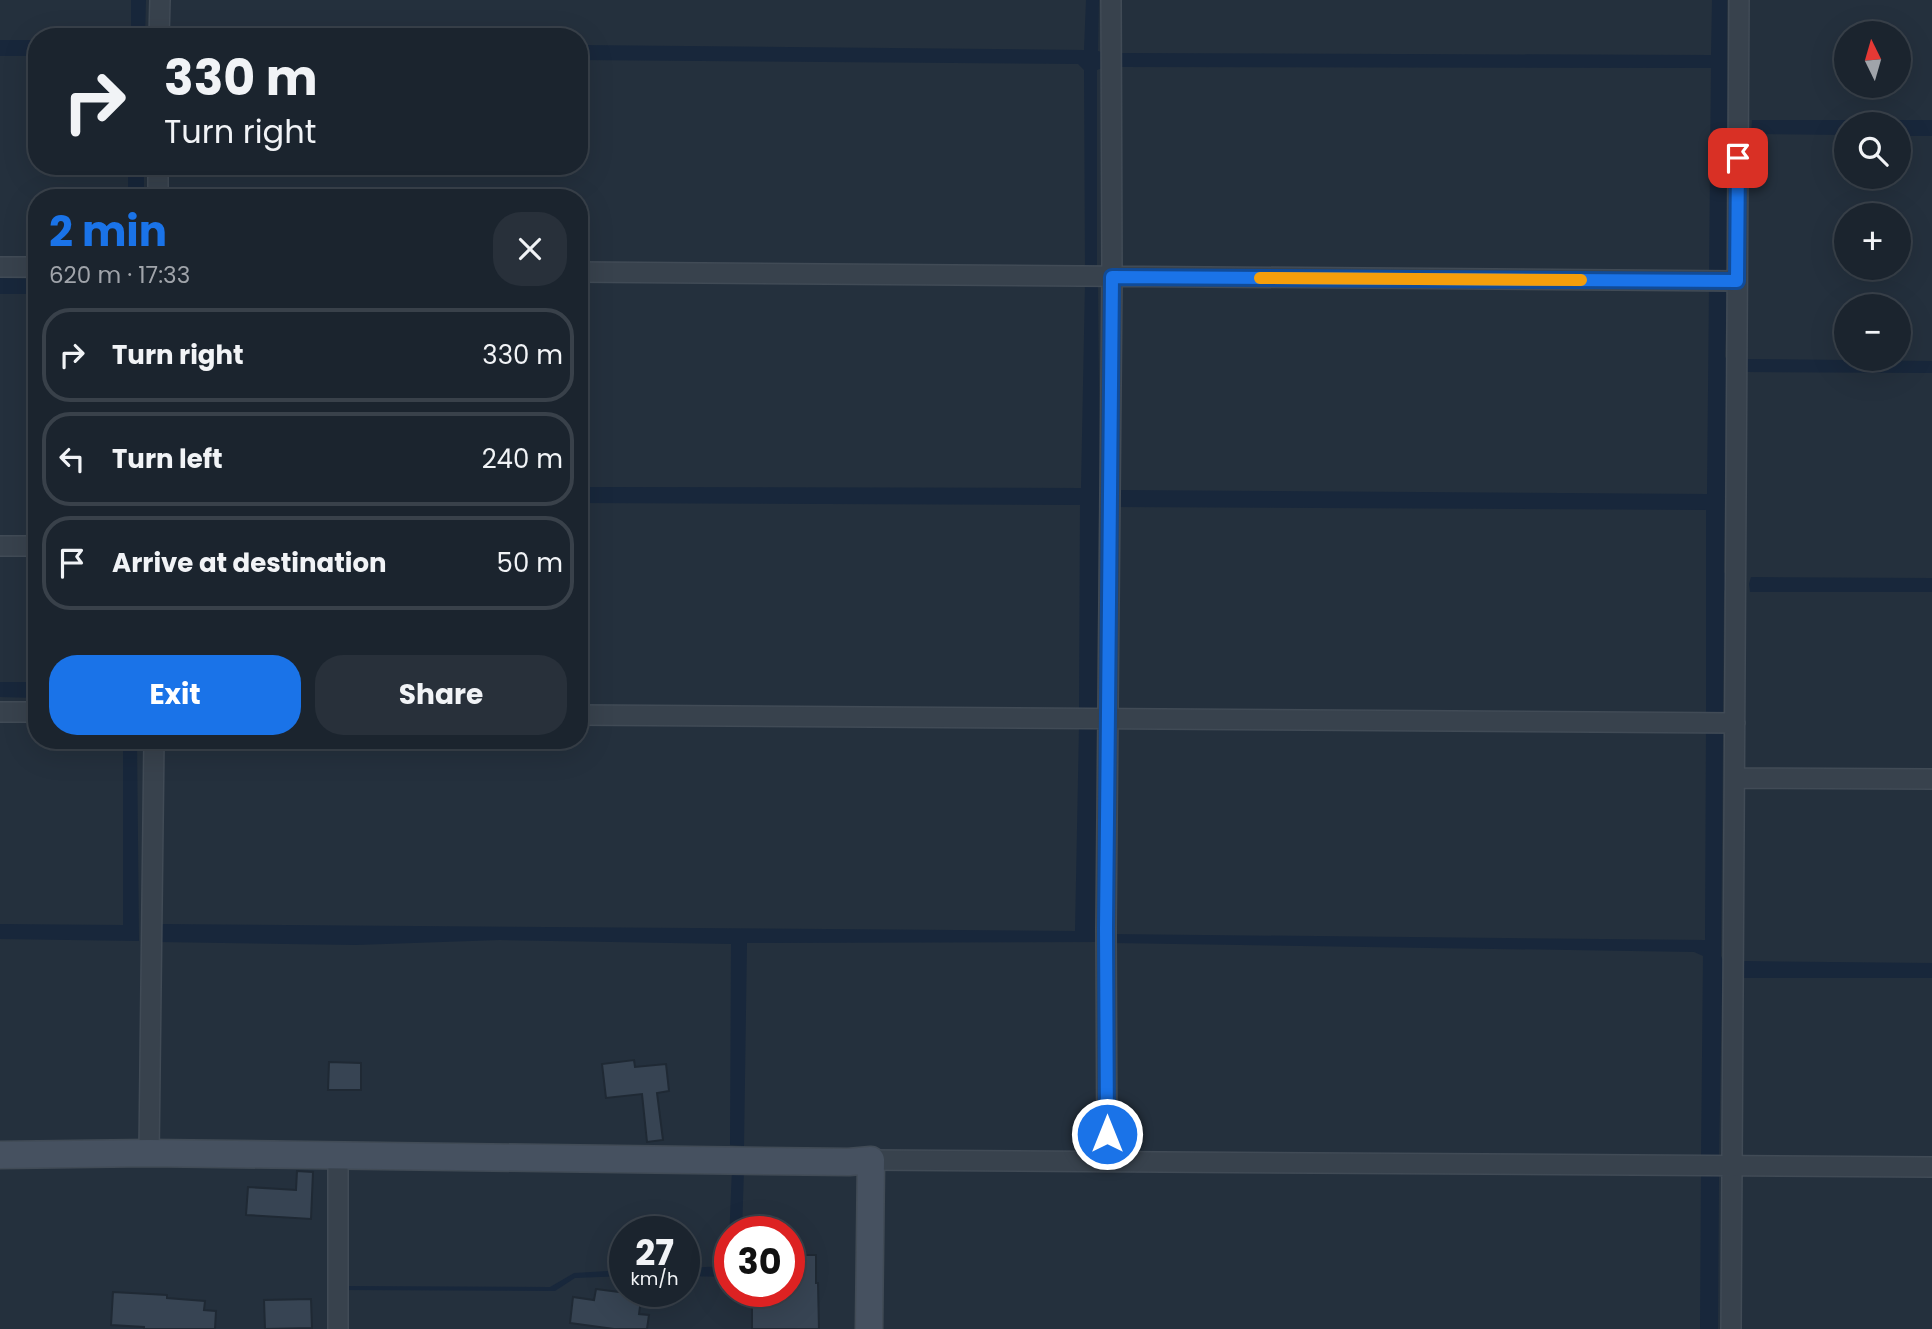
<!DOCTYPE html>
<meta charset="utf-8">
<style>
body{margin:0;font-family:Poppins,sans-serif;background:#28303a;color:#f1f3f6;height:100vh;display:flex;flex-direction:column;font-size:26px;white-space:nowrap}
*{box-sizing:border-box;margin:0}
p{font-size:23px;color:#a0a4aa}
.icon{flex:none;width:38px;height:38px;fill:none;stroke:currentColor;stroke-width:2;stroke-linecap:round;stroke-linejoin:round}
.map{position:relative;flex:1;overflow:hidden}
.side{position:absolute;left:28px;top:189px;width:560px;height:560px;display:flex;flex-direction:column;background:#1b242e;border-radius:28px;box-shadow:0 7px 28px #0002,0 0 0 2px #39414a}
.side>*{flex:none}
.guide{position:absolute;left:28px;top:28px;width:560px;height:147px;border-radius:28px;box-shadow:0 7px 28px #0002,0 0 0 2px #39414a;background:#1b242e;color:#f1f3f6;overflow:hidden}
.needle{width:46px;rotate:355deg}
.controls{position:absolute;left:1834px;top:21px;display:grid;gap:14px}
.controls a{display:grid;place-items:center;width:77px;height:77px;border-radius:50%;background:#1b242e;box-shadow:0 7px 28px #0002,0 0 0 2px #39414a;font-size:35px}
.speed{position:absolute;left:609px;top:1216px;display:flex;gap:14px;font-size:35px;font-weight:700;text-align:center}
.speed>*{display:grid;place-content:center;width:91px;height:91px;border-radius:50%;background:#1b242e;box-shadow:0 7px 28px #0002,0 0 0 2px #39414a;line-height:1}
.speed small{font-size:18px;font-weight:400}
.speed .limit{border:10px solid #d22;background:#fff;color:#111}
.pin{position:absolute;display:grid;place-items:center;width:60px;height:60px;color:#fff;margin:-30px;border-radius:14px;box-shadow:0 4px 10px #0006}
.me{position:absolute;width:77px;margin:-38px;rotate:0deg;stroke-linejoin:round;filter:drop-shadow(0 0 5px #0008)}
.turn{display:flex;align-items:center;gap:24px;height:147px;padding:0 21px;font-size:32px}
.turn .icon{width:91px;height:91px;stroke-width:2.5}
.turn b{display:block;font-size:49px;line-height:60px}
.round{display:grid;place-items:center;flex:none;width:74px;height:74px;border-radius:28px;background:#28303a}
.headline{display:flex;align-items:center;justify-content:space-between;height:119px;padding:0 21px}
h1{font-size:42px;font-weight:700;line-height:52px;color:#1a73e8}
.button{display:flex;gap:14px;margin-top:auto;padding:14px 21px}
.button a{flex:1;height:80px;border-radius:28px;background:#1a73e8;color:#fff;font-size:28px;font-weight:700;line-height:80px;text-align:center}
.button a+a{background:#28303a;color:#f1f3f6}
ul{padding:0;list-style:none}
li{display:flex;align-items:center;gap:21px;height:94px;margin:0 14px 10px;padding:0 7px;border:4px solid #39414a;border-radius:28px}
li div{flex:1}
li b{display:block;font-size:26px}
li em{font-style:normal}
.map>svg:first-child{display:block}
.water{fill:#18273b}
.building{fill:#374453;stroke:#1f2934;stroke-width:2}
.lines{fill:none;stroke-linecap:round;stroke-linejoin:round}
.street-casing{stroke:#414b56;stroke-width:22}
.secondary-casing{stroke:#414b56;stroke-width:29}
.street{stroke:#38424d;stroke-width:19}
.secondary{stroke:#465160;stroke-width:26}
.route-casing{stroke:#114b97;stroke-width:18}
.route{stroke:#1a73e8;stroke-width:12}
.slow{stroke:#f59e0b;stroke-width:12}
</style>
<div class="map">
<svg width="1932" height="1329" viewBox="0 0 1932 1329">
<rect width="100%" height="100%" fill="#24303d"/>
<path class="water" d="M131,0h15l-1,37h-14z
M1086,0h13l-1,51 7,2v14l-8,3v198l-12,-1 -1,-197 -6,-6 -499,-4v-15l505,5z
M1712,0h15v275h-18l2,-207 -595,-1v-14l595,2z
M0,40h37v16h-37z
M1752,120h180v16h-33v-12h-53v11l-95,-1z
M128,166h16v32h-16z
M0,278l37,1v15h-37z
M1085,283l13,1 2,205 5,18 -6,1 -2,202 -18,-1 1,-204 -501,-2v-16l502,1z
M1727,287l-2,69 4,9 -3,8 -2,199 6,11 -6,8 -1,121 -5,1 -1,19h6l-2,224c5,9 6,20 1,29l-3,175h-4v16h4l-1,153h-18l1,-153h5v-16l-5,-1 2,-203 -9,-4 -581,-9 -12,-1 -354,1 -3,203 -14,-1 1,-201 -231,-4 -144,5 -197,-3 1,-18 915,7 4,-204h18l-1,203 13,4 596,6 1,-208h5v-20h-5v-202l-591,-3v-17l592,4 2,-206z
M1745,359l187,2v12l-186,-1z
M1751,577l181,1v14h-182l-1,-8z
M0,682h37v16l-37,-1z
M123,740h14l2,201 -139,-2v-15l123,1z
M1742,961l190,2v15h-190z
M732,1168l12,1 -2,63h-12v45l-46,-1v-8l44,-2z
M625,1270v6l-50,2 -20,13 -215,-1 1,-4 209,1 24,-14z"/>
<path class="building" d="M634,1060l1,7 31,-3 3,27 -12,2 6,47 -16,2 -5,-48 -36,4 -4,-34z
M329,1062l32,1v27h-33z
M297,1171l16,1 -2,47 -65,-4 2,-28 48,3z
M792,1255h24v28h2l1,46h-67v-37h37v-9h3z
M596,1289l23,3h23l-3,22 10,1 -2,14h-33l-44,-6 3,-26 21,3z
M113,1292l54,3v3l38,3 -1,9 12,1 -1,18h-71v-2l-33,-2z
M311,1299l1,29 -47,1 -1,-29z"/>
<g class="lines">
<g class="street-casing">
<path id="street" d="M159,37l1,-37
M158,198v-32
M0,267h37
M579,272l1158,9
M0,546h37
M0,712h37
M579,715l1156,8
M1735,778l197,1
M149,1153l5,-413
M871,1160l1061,7
M1107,1161l-1,-232 6,-652 -1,-277
M338,1329v-173
M1731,1329l8,-1329"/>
</g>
<g class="secondary-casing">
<path id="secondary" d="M0,1155l149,-2 700,9 22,-2 -2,169"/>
</g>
<use href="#street" class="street"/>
<use href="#secondary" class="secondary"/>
</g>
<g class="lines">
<g class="route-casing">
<path id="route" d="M1107,1134l-1,-205 6,-652 625,4 1,-123"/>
</g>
<use href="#route" class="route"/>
<path class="slow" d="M1260,278l321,2"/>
</g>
</svg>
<div class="controls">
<a><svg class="needle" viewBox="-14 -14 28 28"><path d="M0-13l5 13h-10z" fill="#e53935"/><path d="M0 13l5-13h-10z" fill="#a0a4aa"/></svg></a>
<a><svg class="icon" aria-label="search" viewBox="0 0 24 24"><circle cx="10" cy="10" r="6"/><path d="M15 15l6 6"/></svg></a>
<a>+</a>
<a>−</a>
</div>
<div class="speed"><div>27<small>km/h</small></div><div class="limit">30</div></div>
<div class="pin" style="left:1738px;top:158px;background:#d93025"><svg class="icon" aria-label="arrive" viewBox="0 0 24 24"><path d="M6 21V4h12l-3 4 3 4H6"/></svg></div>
<svg class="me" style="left:1107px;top:1134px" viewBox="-20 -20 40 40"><circle r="17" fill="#1a73e8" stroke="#fff" stroke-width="3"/><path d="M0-11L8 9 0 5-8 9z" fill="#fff"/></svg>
<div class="guide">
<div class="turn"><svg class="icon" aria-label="right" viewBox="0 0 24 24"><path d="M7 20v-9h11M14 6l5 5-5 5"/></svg><div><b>330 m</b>Turn right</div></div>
</div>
<section class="side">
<div class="headline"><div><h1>2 min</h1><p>620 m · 17:33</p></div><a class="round"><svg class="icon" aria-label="close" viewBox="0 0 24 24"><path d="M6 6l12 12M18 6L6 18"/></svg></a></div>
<ul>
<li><svg class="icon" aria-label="right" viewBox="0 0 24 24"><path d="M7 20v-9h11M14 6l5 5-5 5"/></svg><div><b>Turn right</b></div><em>330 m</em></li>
<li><svg class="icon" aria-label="left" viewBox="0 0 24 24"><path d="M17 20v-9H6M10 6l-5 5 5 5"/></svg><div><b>Turn left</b></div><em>240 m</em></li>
<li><svg class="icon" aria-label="arrive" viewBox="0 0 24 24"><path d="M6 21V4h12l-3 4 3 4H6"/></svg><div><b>Arrive at destination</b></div><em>50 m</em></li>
</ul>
<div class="button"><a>Exit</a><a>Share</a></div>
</section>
</div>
